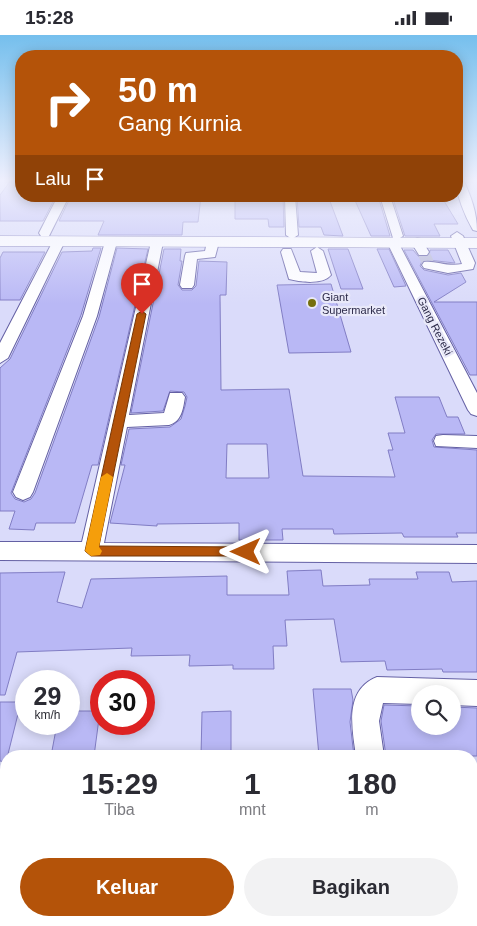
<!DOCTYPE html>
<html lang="id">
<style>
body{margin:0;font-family:Arial,sans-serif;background:#f2f2f3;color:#2b2b33;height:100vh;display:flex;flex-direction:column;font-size:19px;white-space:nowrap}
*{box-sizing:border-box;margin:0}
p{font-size:16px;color:#7c7c81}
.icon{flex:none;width:28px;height:28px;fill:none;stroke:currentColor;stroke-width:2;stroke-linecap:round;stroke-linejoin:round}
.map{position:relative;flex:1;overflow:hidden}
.panel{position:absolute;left:0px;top:715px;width:478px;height:176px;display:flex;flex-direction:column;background:#fff;border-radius:20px 20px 0 0;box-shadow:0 2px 12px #0003}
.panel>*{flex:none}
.banner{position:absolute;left:15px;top:15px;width:448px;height:152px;border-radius:20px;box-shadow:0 2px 12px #0003;background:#b45309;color:#fff;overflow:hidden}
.fabs{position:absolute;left:411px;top:650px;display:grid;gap:10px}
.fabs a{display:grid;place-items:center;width:50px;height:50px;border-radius:50%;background:#fff;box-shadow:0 2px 12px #0003;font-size:25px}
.speed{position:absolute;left:15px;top:635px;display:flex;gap:10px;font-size:25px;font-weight:700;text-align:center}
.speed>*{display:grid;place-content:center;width:65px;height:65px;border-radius:50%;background:#fff;box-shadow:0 2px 12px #0003;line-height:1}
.speed small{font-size:12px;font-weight:400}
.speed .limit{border:8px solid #d22;background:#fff;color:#111}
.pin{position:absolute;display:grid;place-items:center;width:42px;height:42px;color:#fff;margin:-51px -21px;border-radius:50% 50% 50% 0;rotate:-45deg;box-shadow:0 0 5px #0007}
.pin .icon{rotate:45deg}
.me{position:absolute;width:55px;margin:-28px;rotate:270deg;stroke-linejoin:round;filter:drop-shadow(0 0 4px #0008)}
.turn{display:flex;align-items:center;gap:18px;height:105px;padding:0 20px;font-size:22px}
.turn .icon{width:65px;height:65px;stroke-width:2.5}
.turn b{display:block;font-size:35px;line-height:42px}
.then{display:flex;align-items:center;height:48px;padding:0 20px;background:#0003;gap:10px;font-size:19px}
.eta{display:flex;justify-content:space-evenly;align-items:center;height:85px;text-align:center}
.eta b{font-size:30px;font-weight:800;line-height:35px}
.button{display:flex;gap:10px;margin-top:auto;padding:10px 20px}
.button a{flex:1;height:58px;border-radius:30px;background:#b45309;color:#fff;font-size:20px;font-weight:800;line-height:58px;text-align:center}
.button a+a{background:#f2f2f3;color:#2b2b33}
.status{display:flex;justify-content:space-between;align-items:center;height:35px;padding:0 25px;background:#fff;direction:ltr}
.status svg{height:14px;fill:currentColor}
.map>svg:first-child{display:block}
.building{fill:#b9b8f5;stroke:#817dc4;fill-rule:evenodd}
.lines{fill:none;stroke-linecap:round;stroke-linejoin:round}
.minor-tunnel{stroke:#b7b8d7;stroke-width:12;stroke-dasharray:12 5.5;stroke-linecap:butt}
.minor-casing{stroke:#6460a4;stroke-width:2}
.highway-casing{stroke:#6460a4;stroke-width:1}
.minor{fill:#fff;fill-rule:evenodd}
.highway{fill:#fff;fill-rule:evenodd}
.route{fill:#b45309;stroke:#753606}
.slow{fill:#f59e0b}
.poi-dot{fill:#756f0e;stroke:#e9e9f9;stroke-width:2}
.labels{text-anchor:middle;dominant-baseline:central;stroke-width:4.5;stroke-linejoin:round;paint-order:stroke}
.far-poi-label{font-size:11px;fill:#2d2b49;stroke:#e9e9f9;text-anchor:start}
.far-street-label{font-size:11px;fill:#2d2b49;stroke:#e9e9f9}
</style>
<div class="status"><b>15:28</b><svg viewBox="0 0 49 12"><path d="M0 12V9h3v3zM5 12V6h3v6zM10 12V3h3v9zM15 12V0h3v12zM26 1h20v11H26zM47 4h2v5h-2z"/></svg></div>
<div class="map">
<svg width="477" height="891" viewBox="0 0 477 891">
<rect width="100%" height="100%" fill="#dadbfa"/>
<path class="building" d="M12,144h9v17h35l-13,25h-43v-26z
M71,161h130l-3,26h-15l-1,13h-84l6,-14h-45z
M235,161h48l1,31h-15l-1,-8h-33z
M297,161h31l15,40 -19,-1 -3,-8h-22z
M353,161h25l12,40h-19z
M392,161h49l17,28h-24l6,12h-35z
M93,213h8l-20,67 -70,178 4,6 9,3 7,-3 4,-6 64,-176 18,-69 31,1 -50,216h-6l-17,58h-39l-2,7 -25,-1 6,-18h-15v-143l10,-9 52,-107 30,-1z
M164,214h17l-1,12h2l-4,24 4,5h10l4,-4 3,-25 28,1 -1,33h-6l1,95 68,-1 14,87 92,1 -7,-27h5l-5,-17h17l-10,-36h44l8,20h11l7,17h-29l-4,6 2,7 43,3v83h-21l2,4h-54l-2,-4 -68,1 -1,-5h-51l1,11h-44v-17l-82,1v2l-47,-3 15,-58h-4l8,-36 41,-2 11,-8 4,-13 2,-9 -3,-5 -14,-1 -7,20 -32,2zM227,409h40l2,34h-43z
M328,214h20l15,40h-22z
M377,214h12l17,37 -12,1z
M404,215h9l6,7 10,-1 1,-6h18l7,13 -27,-3 -6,1 -2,5 4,4 24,5 13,-2 5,9 -32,20h43v73h-7z
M3,217h42l-25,48h-20v-42z
M331,249l20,68 -62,1 -12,-68z
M321,535l2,16 47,-1 -1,-6h49l-2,-7h33l3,10 25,-1v91h-34l-1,-3 -55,1 -2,-9 -44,1 -7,-43 -49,1 2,26h-14l1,23h-41v-4l-44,1 1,-11 -59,1 1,-8 -115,4 -12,43h-5v-122l65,-1 -8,30 25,6 9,-29 136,-3v19h62l-2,-24z
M313,654h38l2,11 -3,22 4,34h-35z
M0,667h21l-15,60 -6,-1z
M384,670l36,1v20h32v-19l25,1v48h-91l-5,-35z
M69,676h31l-6,45h-43l6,-32h12z
M231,676v44l-30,1 1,-44z"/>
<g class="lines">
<path class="minor-tunnel" d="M423,217l6,13"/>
<g class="minor-casing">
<path id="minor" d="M456,144h7c8,18 14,33 14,52l-4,-1c-8,-14 -17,-35 -17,-51z
M58,161h11l-20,40h-8l-2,-3z
M285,161h10l3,39 -6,4 -6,-4z
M380,161h10l13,40 -6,4 80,153v23l-6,-2 -3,-4 -81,-168 6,-4z
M457,197l6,4 12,27 -2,6 -25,4 -24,-5 -2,-3 2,-3c10,-2 23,5 38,2l-11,-28z
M59,202l6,4 -57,117 -8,5v-20l53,-102z
M111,203l6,4 -20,74 -64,176 -3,5 -7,3 -7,-3 -3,-5 70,-176 22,-74z
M157,203l6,4 -34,173 35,-2 6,-20h12l3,4c-2,12 -3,24 -16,28l-42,2 -23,116 373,2v18l-477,-3v-18h82l69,-300z
M213,203l6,4 -4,15 -18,2 -3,26 -2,3h-10l-2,-3 5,-29 1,-3 19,-2 2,-9z
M417,203l4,1 8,13 -2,3h-8l-8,-13z
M317,212l6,4 8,24c-8,10 -31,7 -42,4l-8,-27 2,-3h8l9,23 17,1 -6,-22z
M443,400l34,1v12l-41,-2 -2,-5 2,-5z
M377,642l100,3v26l-25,-1v-11h-32v10l-37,-1 -4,18 5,35h-28c-4,-28 -12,-66 21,-79z
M0,739h6v30h-6z
M471,823h6v32h-6z
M373,885h34l1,6h-34z"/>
</g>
<g class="highway-casing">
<path id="highway" d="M0,201l477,2v10l-477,-2z"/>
</g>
<use href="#minor" class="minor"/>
<use href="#highway" class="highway"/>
</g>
<linearGradient id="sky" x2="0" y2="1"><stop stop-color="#75bfed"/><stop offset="0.54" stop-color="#eeeffd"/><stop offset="1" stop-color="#eeeffd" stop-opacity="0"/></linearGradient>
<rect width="477" height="269" fill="url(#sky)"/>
<path class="route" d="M142,276l4,3 -47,232 147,1 6,5 -2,4h-159l-6,-5 52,-237z"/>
<path class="slow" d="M107,438l6,4 -14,70 3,4 -2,4 -9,1 -6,-5 16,-74z"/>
<circle class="poi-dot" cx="312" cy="268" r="5"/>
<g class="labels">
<g class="far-poi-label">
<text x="322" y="262">Giant<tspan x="322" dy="13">Supermarket</tspan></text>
</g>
<g class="far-street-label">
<text transform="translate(435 291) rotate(63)">Gang Rezeki</text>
</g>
</g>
</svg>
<div class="fabs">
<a><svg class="icon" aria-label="search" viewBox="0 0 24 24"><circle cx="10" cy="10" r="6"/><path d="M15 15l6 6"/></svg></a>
</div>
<div class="speed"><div>29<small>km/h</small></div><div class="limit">30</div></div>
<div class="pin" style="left:142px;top:279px;background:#d93025"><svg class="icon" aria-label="arrive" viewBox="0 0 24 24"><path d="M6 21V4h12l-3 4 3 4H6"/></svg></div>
<svg class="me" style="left:246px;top:517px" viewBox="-20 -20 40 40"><path d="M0-17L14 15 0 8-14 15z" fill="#b45309" stroke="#fff" stroke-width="4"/></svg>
<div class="banner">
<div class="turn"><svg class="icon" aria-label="right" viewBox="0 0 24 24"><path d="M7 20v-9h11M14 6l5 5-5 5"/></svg><div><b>50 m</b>Gang Kurnia</div></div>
<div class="then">Lalu<svg class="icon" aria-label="arrive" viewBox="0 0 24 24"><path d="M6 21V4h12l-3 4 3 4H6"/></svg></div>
</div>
<section class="panel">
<div class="eta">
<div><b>15:29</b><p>Tiba</p></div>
<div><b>1</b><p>mnt</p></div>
<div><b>180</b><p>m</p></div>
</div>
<div class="button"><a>Keluar</a><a>Bagikan</a></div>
</section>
</div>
